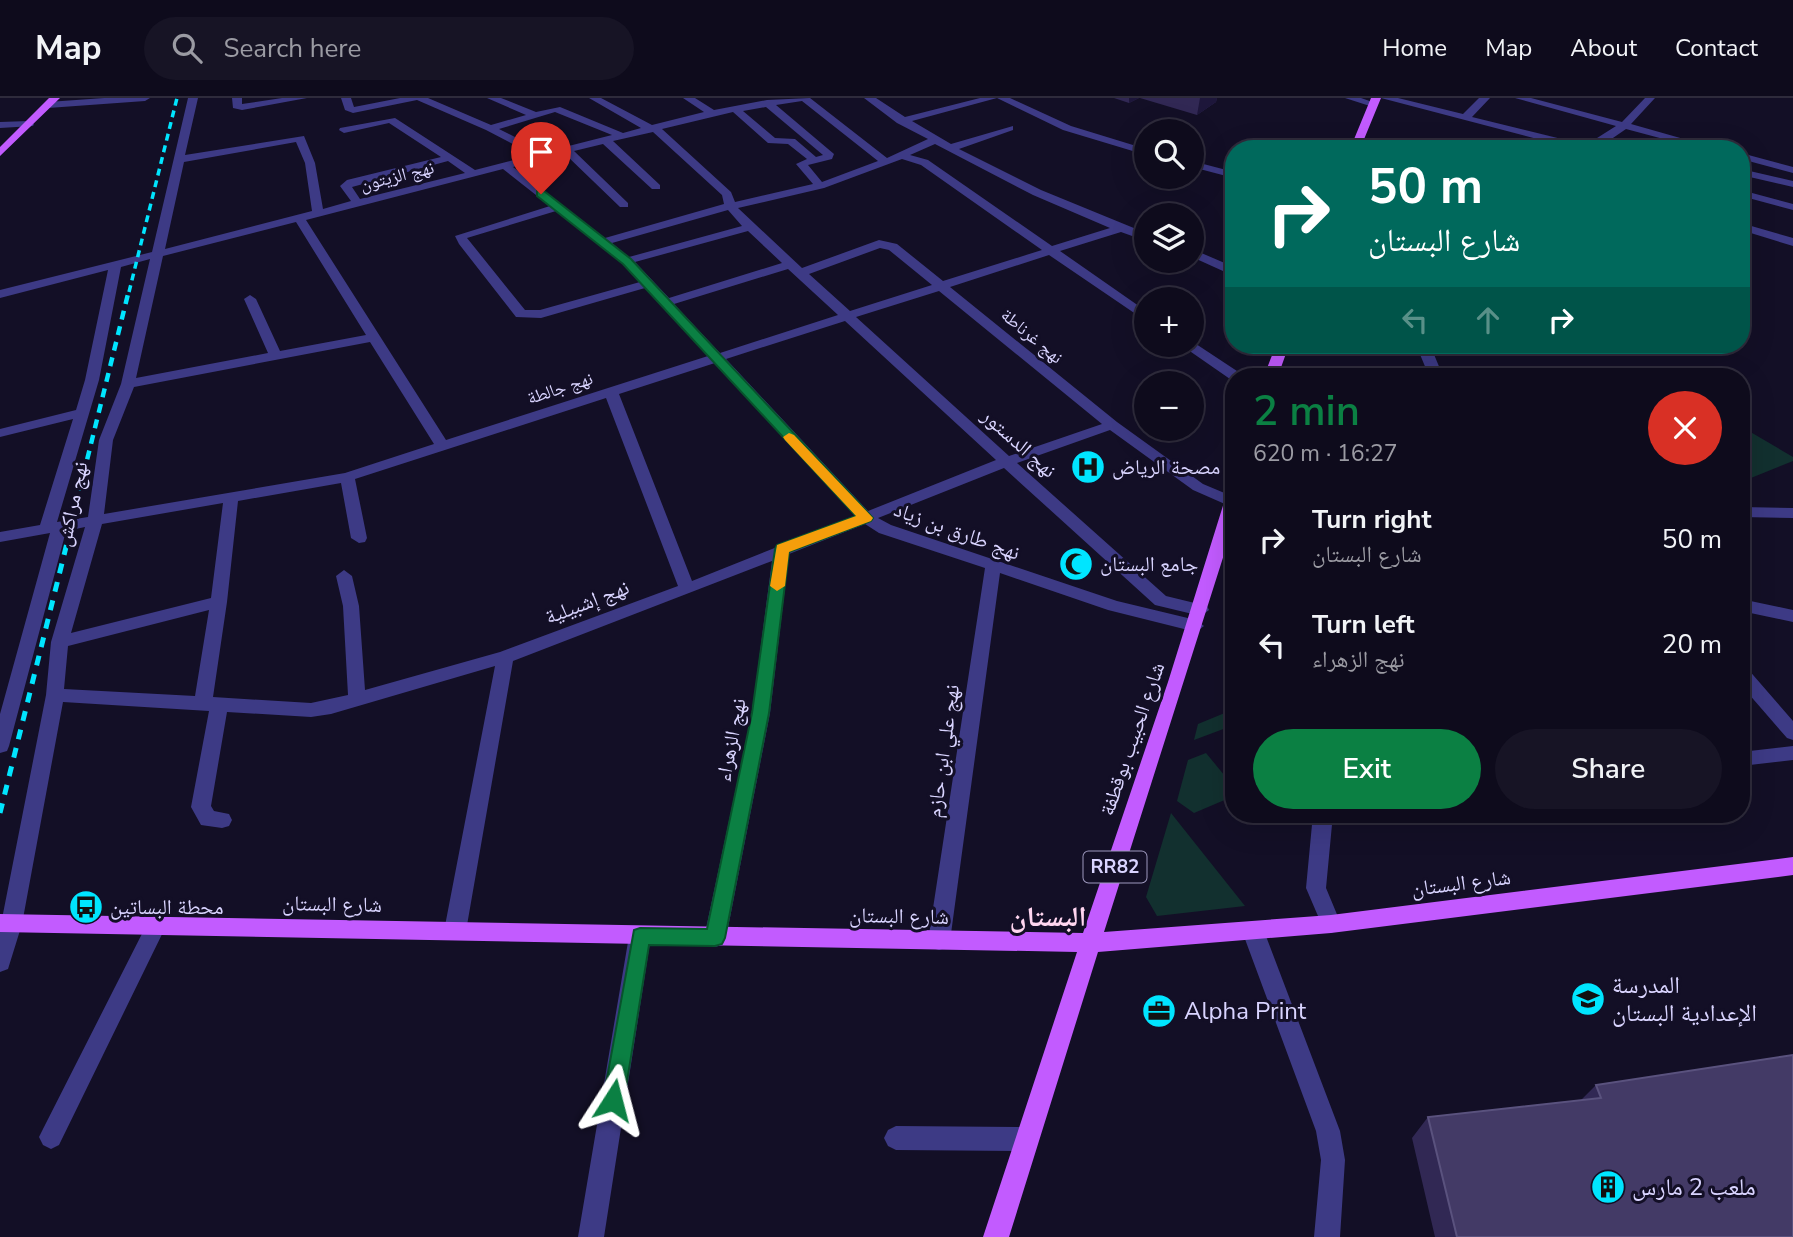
<!DOCTYPE html>
<meta charset="utf-8">
<style>
body{margin:0;font-family:"Nunito Sans","Noto Naskh Arabic",sans-serif;background:#171425;color:#f1f3f6;height:100vh;display:flex;flex-direction:column;font-size:26px;white-space:nowrap}
*{box-sizing:border-box;margin:0}
p{font-size:23px;color:#9b9ba3}
.icon{flex:none;width:38px;height:38px;fill:none;stroke:currentColor;stroke-width:2;stroke-linecap:round;stroke-linejoin:round}
.map{position:relative;flex:1;overflow:hidden}
.details{position:absolute;left:1225px;top:270px;width:525px;height:455px;display:flex;flex-direction:column;background:#0e0b1c;border-radius:28px;box-shadow:0 7px 28px #0002,0 0 0 2px #2e2b3b}
.details>*{flex:none}
.hud{position:absolute;left:1225px;top:42px;width:525px;height:214px;border-radius:28px;box-shadow:0 7px 28px #0002,0 0 0 2px #2e2b3b;background:#00695c;color:#fff;overflow:hidden}
.controls{position:absolute;left:1134px;top:21px;display:grid;gap:14px}
.controls a{display:grid;place-items:center;width:70px;height:70px;border-radius:50%;background:#0e0b1c;box-shadow:0 7px 28px #0002,0 0 0 2px #2e2b3b;font-size:35px}
.pin{position:absolute;display:grid;place-items:center;width:60px;height:60px;color:#fff;margin:-72px -30px;border-radius:50% 50% 50% 0;rotate:-45deg;box-shadow:0 0 7px #0007}
.pin .icon{rotate:45deg}
.me{position:absolute;width:77px;margin:-38px;rotate:9deg;stroke-linejoin:round;filter:drop-shadow(0 0 5px #0008)}
.turn{display:flex;align-items:center;gap:24px;height:147px;padding:0 28px;font-size:32px}
.turn .icon{width:91px;height:91px;stroke-width:2.5}
.turn b{display:block;font-size:49px;line-height:60px}
.lanes{display:flex;align-items:center;height:66px;padding:0 28px;background:#0003;justify-content:center;gap:35px;direction:ltr}
.lanes .off{opacity:.35}
.round{display:grid;place-items:center;flex:none;width:74px;height:74px;border-radius:37px;background:#171425}
.head{display:flex;align-items:center;justify-content:space-between;height:119px;padding:0 28px}
h1{font-size:42px;font-weight:600;line-height:52px;color:#0b8043}
.button{display:flex;gap:14px;margin-top:auto;padding:14px 28px}
.button a{flex:1;height:80px;border-radius:42px;background:#0b8043;color:#fff;font-size:28px;font-weight:600;line-height:80px;text-align:center}
.button a+a{background:#171425;color:#f1f3f6}
ul{padding:0;list-style:none}
li{display:flex;align-items:center;gap:21px;height:105px;padding:0 28px}
li div{flex:1}
li b{display:block;font-size:26px}
li em{font-style:normal}
header{display:flex;align-items:center;gap:42px;box-sizing:border-box;height:98px;padding:0 35px;background:#0e0b1c;border-bottom:2px solid #2e2b3b}
header strong{font-size:33px}
nav{display:flex;gap:38px;margin-inline-start:auto;font-size:24px}
.search{width:490px;height:63px;background:#171425;display:flex;align-items:center;gap:18px;box-sizing:border-box;padding:0 24px;border-radius:38px;color:#9b9ba3;font-size:26px}
.map>svg:first-child{display:block}
.green{fill:#12302f}
.lines{fill:none;stroke-linecap:round;stroke-linejoin:round}
.minor{fill:#3d3a85;fill-rule:evenodd}
.major{fill:#c25bff;fill-rule:evenodd}
.rail-far2{stroke:#00e5ff;stroke-width:3.5;stroke-dasharray:7 5;stroke-linecap:butt}
.rail-far1{stroke:#00e5ff;stroke-width:4.5;stroke-dasharray:9 7;stroke-linecap:butt}
.rail{stroke:#00e5ff;stroke-width:5;stroke-dasharray:10 9;stroke-linecap:butt}
.wall{fill:#312854}
.shaded-wall{fill:#1d163a}
.building{fill:#433a66;stroke:#5a527e;stroke-width:2}
.route{fill:#0b8043;stroke:#07532c;stroke-width:2}
.slow{fill:#f59e0b}
.labels{text-anchor:middle;dominant-baseline:central;stroke-width:6;stroke-linejoin:round;paint-order:stroke}
.far-street-label{font-size:18px;fill:#d9d4ff;stroke:#130f26}
.shield{fill:#130f26;stroke:#9e99be;stroke-width:2}
.shield-label{font-size:19px;font-weight:bold;fill:#d9d4ff}
.street-label{font-size:21px;fill:#d9d4ff;stroke:#130f26}
.poi-label{font-size:21px;fill:#d9d4ff;stroke:#130f26;text-anchor:start}
.near-poi-label{font-size:24px;fill:#d9d4ff;stroke:#130f26;text-anchor:start}
.district-label{font-size:28px;font-weight:bold;fill:#ffd6f0;stroke:#130f26}
</style>
<header>
<strong>Map</strong>
<div class="search"><svg class="icon" aria-label="search" viewBox="0 0 24 24"><circle cx="10" cy="10" r="6"/><path d="M15 15l6 6"/></svg>Search here</div>
<nav><a>Home</a><a>Map</a><a>About</a><a>Contact</a></nav>
</header>
<div class="map">
<svg width="1793" height="1139" viewBox="0 0 1793 1139">
<rect width="100%" height="100%" fill="#130f26"/>
<path class="green" d="M1747,332l46,27v4l-52,21v-49z
M1232,612l2,15 -40,15 4,-16z
M1206,655l28,34v9l-40,17 -17,-12 11,-41z
M1171,715l74,93 -88,10 -11,-19z"/>
<g class="lines">
<path class="minor" d="M104,0h46l-5,3 -97,7 -5,-3 5,-3z
M188,0h10l-13,57 119,-19 11,27 8,46 28,-8 -11,-15 7,-6 94,-23 -52,-34 -45,10 -5,-3 1,-2 55,-10 80,52 59,-15 -48,-25 -69,-30 -64,13 -8,-3 -4,-12h10l3,9 46,-9h28l63,27 35,-10 -39,-17h14l35,14 24,-5 63,26 18,-5 -52,-30h12l51,27 52,-13 -21,-14h12l19,12 53,-10 43,-2 77,60 41,-19 -31,-16 -33,-25h12l29,19 75,-19h17l-85,23 39,23 62,-18v4l-54,19 82,41 105,43v8l-25,-9 -61,19 86,60v10l-97,-66 -99,32 167,135 86,62 31,13v11l-41,-18 -83,-60 -93,33 149,133 41,10 2,4 -8,6 -46,-11 -151,-137 -126,50 13,7 226,76 79,19 8,6 -8,6 -88,-22 -108,-37 -50,368 -4,7 -7,2 -7,-2 -4,-7 57,-373 -106,-35 -14,-9 -76,30 -19,159 -44,225 -4,7 -7,2 -7,-2 -4,-7 48,-225 20,-152 -259,100 -47,270 -4,7 -7,2 -7,-2 -4,-7 51,-265 -164,48 -20,3 -84,-5 -16,94 3,5 15,3 3,6 -3,6 -7,2 -21,-3 -10,-18 18,-96 -146,-9 -41,222 -14,45 -8,3v-43l46,-234 5,-53 34,-115 -19,4 -57,215 -2,5 -7,2v-39l50,-181 -50,9v-10l40,-7 33,-106 -73,18v-8l76,-19 9,-30 23,-110 -108,28v-8l152,-38zM802,3l76,60 -56,21 -14,-17 24,-6 2,-5 -58,-49zM766,9l57,48 -7,2 -21,-18 -20,-1 -32,-27zM555,14l57,23 -67,17 -46,-23zM733,14l35,31 20,1 19,15 -11,5 17,20 -78,18 -4,-10 -69,-63zM653,34l69,63 2,9 -119,34 -92,-71 52,-13 55,53h8v-4l-54,-52 29,-7 49,45h8v-4l-47,-44zM296,44l9,21 7,48 -147,38 19,-87zM935,46l98,51 77,33 -58,18 -124,-86 -18,-5zM902,61l19,6 121,85 -99,31 -46,-37 -18,-4 -77,28 -64,-60 86,-20zM448,63l17,12 -105,26 -8,-12zM503,71l47,37 -95,30 4,8 57,73 25,1 104,-30 63,68 -262,84 -140,-220zM728,112l14,16 -113,31 -17,-14zM556,113l67,53 17,18 -100,28h-15l-58,-72zM296,124l70,113 -86,16 -24,-52 -6,-4 -6,4 24,54 -132,25 27,-122zM748,133l34,32 -113,35 -34,-36zM880,150l9,2 43,35 -82,26 -41,-37zM150,161l-29,125 -22,56 -11,77 -31,5 42,-142 22,-113zM788,171l50,46 -118,38 -46,-49zM939,193l163,133 -93,32 -153,-139zM845,223l151,139 -128,51 -142,-152zM370,244l64,102 -89,29 -241,41 9,-74 21,-53zM715,265l140,153 -163,65 -73,-187zM606,300l72,188 -178,66 -135,38 -6,-84 -7,-30 -8,-6 -8,6 7,30 5,89 -37,8 -98,-6 14,-95 11,-101 103,-18 10,55 8,5 6,-1 2,-4 -12,-59zM223,405l-12,95 -140,35 31,-109zM209,512l-14,86 -131,-7 4,-43z
M232,0h10v6l40,-6h25l-65,12 -9,-2z
M997,0h13l61,28 75,23v6l-83,-25z
M1345,0h16l17,6 -5,3z
M1381,0h17l65,16 16,-16h11l-18,19 114,28 30,-19 -101,-28h16l91,24 23,-24h10l-24,26 88,25h-18l-75,-20 -16,11 34,9h-21l-21,-5 -6,5h-21z
M29,23l5,3 -1,2 -33,2v-6z
M1741,55l52,14v6l-52,-14z
M1192,63l42,11v6l-42,-11z
M1741,71l52,12v6l-52,-12z
M1741,92l52,14v6l-52,-14z
M1741,125l52,15v8l-52,-16z
M1192,151l42,18v9l-42,-19z
M1193,244l47,31 2,3 -12,3 -49,-34h11z
M1422,247h13l-2,7 10,24h-14l-10,-24z
M1741,409l52,1v10l-52,-1z
M1741,501l52,11v12l-52,-11z
M1741,569l6,1 46,53v19l-6,-2 -46,-53z
M1793,648v14l-52,6v-14z
M1313,716h20l-7,74 15,36 -3,6 -7,3 -7,-3 -18,-42z
M157,817l7,3 3,6 -108,221 -8,4 -8,-4 -4,-8 4,-8 107,-211z
M1253,824l7,2 4,7 76,200 5,29 -5,77h-26l7,-77 -5,-29 -74,-200 4,-7z
M640,829l7,2 4,7 -47,301h-26l51,-301 4,-7z
M896,1028l129,1 8,4 4,8 -4,8 -8,4 -129,-1 -8,-4 -4,-8 4,-8z"/>
<path class="major" d="M49,0h11l-60,58v-9z
M1371,0h10l-21,51h-10z
M1276,247h13l-11,31h-14z
M1234,393v32l-130,409 227,-17 462,-58v18l-462,58 -233,19 -89,285h-26l94,-285 -1077,-20v-18l1083,19 85,-251 58,-186z"/>
<path class="rail-far2" d="M129,194l48,-194"/>
<path class="rail-far1" d="M68,439l61,-247"/>
<path class="rail" d="M0,715l69,-278"/>
</g>
<path class="wall" d="M1114,0h25l-10,5z
M1140,0h77l-1,4 -19,13z
M1596,987l197,152h-358l-23,-99 16,-21 153,-17z"/>
<path class="shaded-wall" d="M1129,0h10l-10,5z
M1200,0h17l-1,4 -19,13z"/>
<path class="building" d="M1793,957v182h-336l-29,-120 173,-19 -5,-13z"/>
<path class="route" d="M537,93h7l87,68 242,259 -2,3 -82,31 -20,161 -44,225 -3,6 -7,2 -66,-1 -25,155 -3,8 -8,3 -7,-3 -3,-8 31,-170 6,-2 67,1 45,-216 23,-164 2,-4 79,-29 -233,-252 -86,-68z"/>
<path class="slow" d="M789,335l5,2 79,83 -2,3 -82,31 -4,34 -8,5 -7,-5 7,-41 79,-29 -71,-76 -2,-3z"/>
<defs>
<g id="hospital-disc" transform="scale(1.75)"><circle r="9.5" fill="#00e5ff" stroke="#130f26"/><path d="M-5-5h3v3.5h4V-5h3V5h-3V1.5h-4V5h-3Z" fill="#111"/></g>
<g id="mosque-disc" transform="scale(1.75)"><circle r="9.5" fill="#00e5ff" stroke="#130f26"/><path d="M3.5-4.9A6 6 0 1 0 3.5 4.9A5 5 0 1 1 3.5-4.9Z" fill="#111"/></g>
<g id="bus-disc" transform="scale(1.75)"><circle r="9.5" fill="#00e5ff" stroke="#130f26"/><path d="M-5-6H5V4H4V6H2V4H-2V6H-4V4H-5ZM-3.5-4V0h7V-4ZM-3.5 1.2v1.5H-2V1.2ZM2 1.2v1.5H3.5V1.2Z" fill="#111"/></g>
<g id="school-disc" transform="scale(1.75)"><circle r="9.5" fill="#00e5ff" stroke="#130f26"/><path d="M0-5L7-2L0 1L-7-2ZM-4 1L0 2.5L4 1V4Q0 6-4 4Z" fill="#111"/></g>
<g id="office-disc" transform="scale(1.75)"><circle r="9.5" fill="#00e5ff" stroke="#130f26"/><path d="M-6-3h4V-5.5h4V-3h4V5H-6ZM-1-4.5V-3h2v-1.5ZM-6 0V1H6V0Z" fill="#111"/></g>
<g id="building-disc" transform="scale(1.75)"><circle r="9.5" fill="#00e5ff" stroke="#130f26"/><path d="M-4-6H4V6H1V3H-1V6H-4ZM-2.5-4.3h1.7v1.8h-1.7ZM.8-4.3h1.7v1.8H.8ZM-2.5-1h1.7V.8h-1.7ZM.8-1h1.7V.8H.8Z" fill="#111"/></g>
</defs>
<g fill-rule="evenodd">
<use href="#hospital-disc" x="1088" y="369"/>
<use href="#mosque-disc" x="1076" y="466"/>
<use href="#bus-disc" x="86" y="809"/>
<use href="#school-disc" x="1588" y="901"/>
<use href="#office-disc" x="1159" y="913"/>
<use href="#building-disc" x="1608" y="1089"/>
</g>
<g class="labels">
<g class="far-street-label">
<text transform="translate(397 78) rotate(-14)">نهج الزيتون</text>
<text transform="translate(1032 238) rotate(40)">نهج غرناطة</text>
<text transform="translate(560 290) rotate(-18)">نهج جالطة</text>
</g>
<rect class="shield" x="1083.5" y="753.5" width="63" height="31" rx="5"/>
<g class="shield-label">
<text x="1115" y="769">RR82</text>
</g>
<g class="street-label">
<text transform="translate(1019 345) rotate(42)">نهج الدستور</text>
<text transform="translate(72 406) rotate(-78)">نهج مراكش</text>
<text transform="translate(957 433) rotate(20)">نهج طارق بن زياد</text>
<text transform="translate(587 504) rotate(-21)">نهج إشبيلية</text>
<text transform="translate(1132 641) rotate(-71)">شارع الحبيب بوقطفة</text>
<text transform="translate(731 642) rotate(-79)">نهج الزهراء</text>
<text transform="translate(943 653) rotate(-82)">نهج علي ابن حازم</text>
<text transform="translate(1461 785) rotate(-7)">شارع البستان</text>
<text transform="translate(332 806) rotate(1)">شارع البستان</text>
<text transform="translate(899 818) rotate(1)">شارع البستان</text>
</g>
<g class="poi-label">
<text x="1112" y="369">مصحة الرياض</text>
<text x="1100" y="466">جامع البستان</text>
<text x="110" y="809">محطة البساتين</text>
</g>
<g class="near-poi-label">
<text x="1612" y="887">المدرسة<tspan x="1612" dy="28">الإعدادية البستان</tspan></text>
<text x="1184" y="913">Alpha Print</text>
<text x="1632" y="1089">ملعب 2 مارس</text>
</g>
<g class="district-label">
<text x="1048" y="819">البستان</text>
</g>
</g>
</svg>
<div class="controls">
<a><svg class="icon" aria-label="search" viewBox="0 0 24 24"><circle cx="10" cy="10" r="6"/><path d="M15 15l6 6"/></svg></a>
<a><svg class="icon" aria-label="layers" viewBox="0 0 24 24"><path d="M12 4l9 5-9 5-9-5zM3 14l9 5 9-5"/></svg></a>
<a>+</a>
<a>−</a>
</div>
<div class="pin" style="left:541px;top:96px;background:#d93025"><svg class="icon" aria-label="arrive" viewBox="0 0 24 24"><path d="M6 21V4h12l-3 4 3 4H6"/></svg></div>
<svg class="me" style="left:613px;top:1002px" viewBox="-20 -20 40 40"><path d="M0-17L14 15 0 8-14 15z" fill="#0b8043" stroke="#fff" stroke-width="4"/></svg>
<div class="hud">
<div class="turn"><svg class="icon" aria-label="right" viewBox="0 0 24 24"><path d="M7 20v-9h11M14 6l5 5-5 5"/></svg><div><b>50 m</b>شارع البستان</div></div>
<div class="lanes"><svg class="icon off" aria-label="left" viewBox="0 0 24 24"><path d="M17 20v-9H6M10 6l-5 5 5 5"/></svg><svg class="icon off" aria-label="ahead" viewBox="0 0 24 24"><path d="M12 20V5M6 11l6-6 6 6"/></svg><svg class="icon" aria-label="right" viewBox="0 0 24 24"><path d="M7 20v-9h11M14 6l5 5-5 5"/></svg></div>
</div>
<section class="details">
<div class="head"><div><h1>2 min</h1><p>620 m · 16:27</p></div><a class="round" style="background:#d93025;color:#fff"><svg class="icon" aria-label="close" viewBox="0 0 24 24"><path d="M6 6l12 12M18 6L6 18"/></svg></a></div>
<ul>
<li><svg class="icon" aria-label="right" viewBox="0 0 24 24"><path d="M7 20v-9h11M14 6l5 5-5 5"/></svg><div><b>Turn right</b><p>شارع البستان</p></div><em>50 m</em></li>
<li><svg class="icon" aria-label="left" viewBox="0 0 24 24"><path d="M17 20v-9H6M10 6l-5 5 5 5"/></svg><div><b>Turn left</b><p>نهج الزهراء</p></div><em>20 m</em></li>
</ul>
<div class="button"><a>Exit</a><a>Share</a></div>
</section>
</div>
